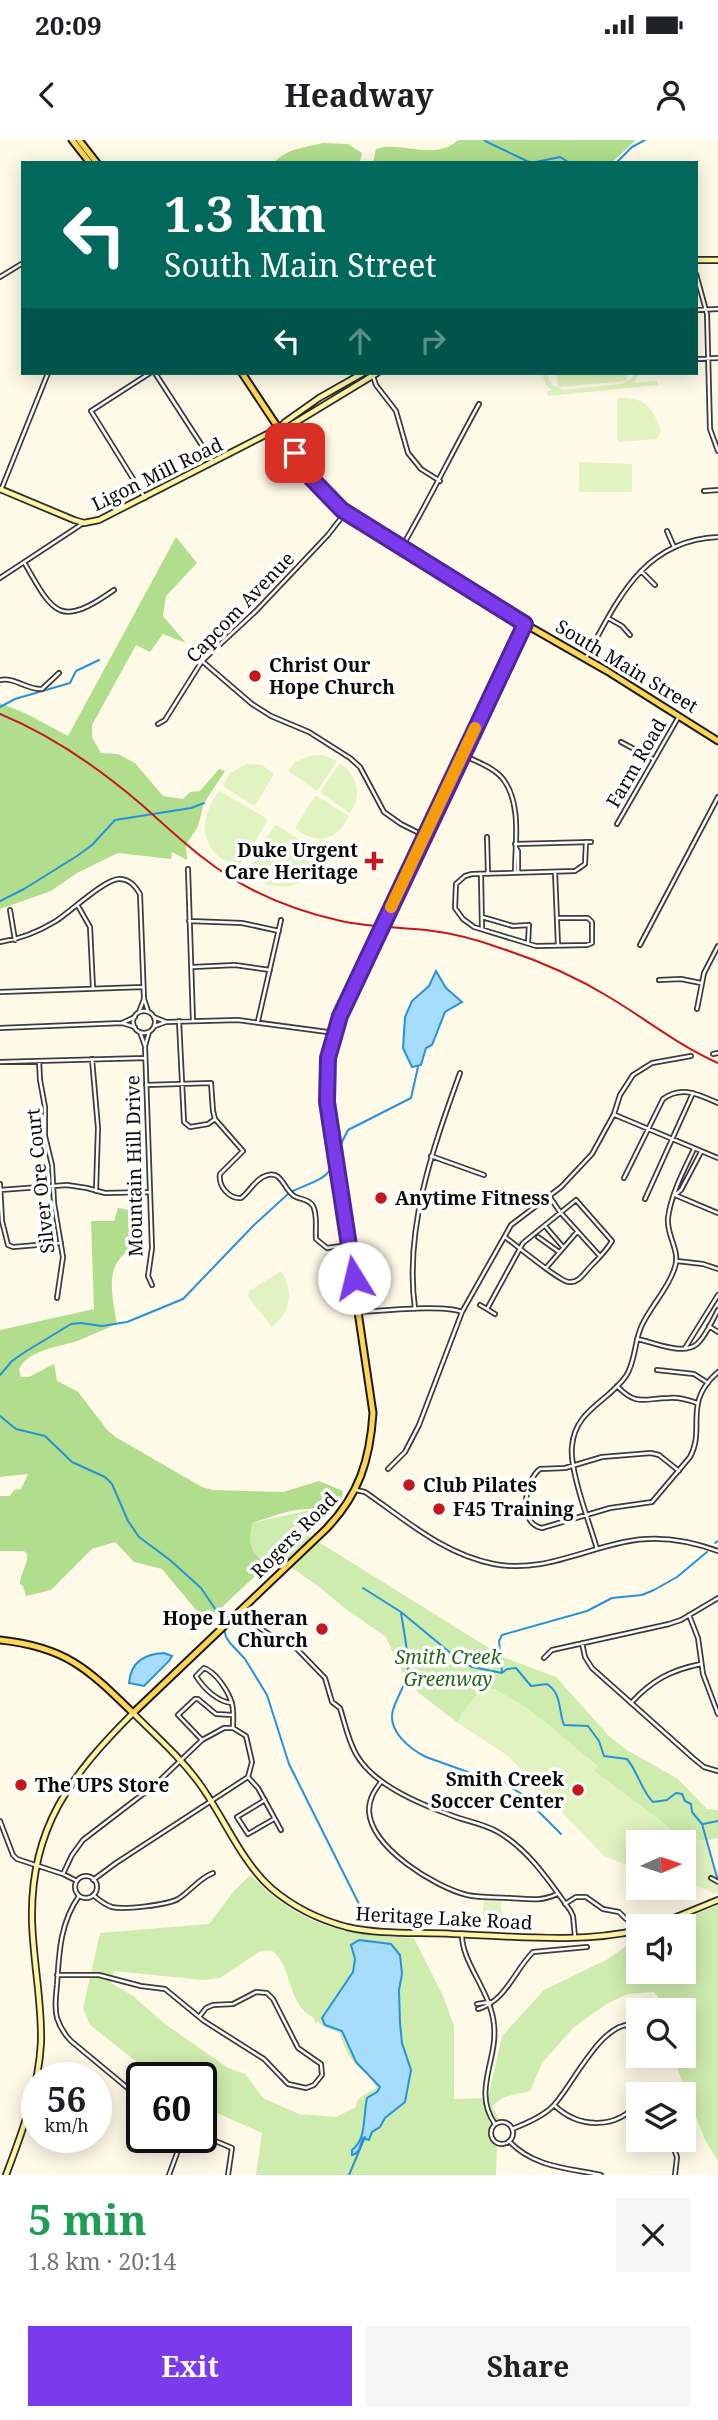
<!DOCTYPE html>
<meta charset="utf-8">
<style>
body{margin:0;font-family:"Noto Serif",serif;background:#f6f6f6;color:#202124;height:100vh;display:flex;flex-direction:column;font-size:26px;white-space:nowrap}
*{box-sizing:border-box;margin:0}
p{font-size:23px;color:#757577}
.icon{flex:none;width:38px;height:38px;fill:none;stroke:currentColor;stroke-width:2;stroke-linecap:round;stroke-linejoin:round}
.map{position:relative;height:2035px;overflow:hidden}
.panel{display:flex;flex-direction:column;background:#fff;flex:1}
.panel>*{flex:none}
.top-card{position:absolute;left:21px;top:21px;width:677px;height:214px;border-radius:0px;box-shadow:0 4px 18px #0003;background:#00695c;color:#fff;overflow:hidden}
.needle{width:46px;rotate:87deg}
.buttons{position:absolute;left:626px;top:1690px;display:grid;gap:14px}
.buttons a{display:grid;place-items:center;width:70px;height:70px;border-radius:0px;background:#fff;box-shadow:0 4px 18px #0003;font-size:35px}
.speed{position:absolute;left:21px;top:1922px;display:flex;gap:14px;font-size:35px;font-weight:700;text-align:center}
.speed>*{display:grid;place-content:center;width:91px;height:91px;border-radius:50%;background:#fff;box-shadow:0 4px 18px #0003;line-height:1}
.speed small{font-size:18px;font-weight:400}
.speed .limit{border:4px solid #111;border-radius:10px;background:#fff;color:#111}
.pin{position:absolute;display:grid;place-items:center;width:60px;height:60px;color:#fff;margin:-30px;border-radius:14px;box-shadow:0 4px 10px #0006}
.me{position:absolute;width:77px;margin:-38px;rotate:351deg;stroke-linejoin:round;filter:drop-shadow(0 0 5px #0008)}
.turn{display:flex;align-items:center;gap:24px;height:147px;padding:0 28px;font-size:32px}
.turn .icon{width:91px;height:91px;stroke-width:2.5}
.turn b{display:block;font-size:49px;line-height:60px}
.lanes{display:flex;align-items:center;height:66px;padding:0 28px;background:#0003;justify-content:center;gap:35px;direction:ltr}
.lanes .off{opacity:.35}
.round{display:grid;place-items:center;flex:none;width:74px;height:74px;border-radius:0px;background:#f6f6f6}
.head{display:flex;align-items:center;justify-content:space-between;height:119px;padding:0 28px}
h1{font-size:42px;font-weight:700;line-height:52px;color:#1e9e55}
.cta{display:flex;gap:14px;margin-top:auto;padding:14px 28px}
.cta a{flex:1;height:80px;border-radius:0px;background:#7c3aed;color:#fff;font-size:28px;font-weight:700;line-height:80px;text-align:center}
.cta a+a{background:#f6f6f6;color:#202124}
.status{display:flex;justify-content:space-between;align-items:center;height:49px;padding:0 35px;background:#fff;direction:ltr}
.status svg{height:19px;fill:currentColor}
header{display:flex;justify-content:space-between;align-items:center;height:91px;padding:0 28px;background:#fff;font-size:32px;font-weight:700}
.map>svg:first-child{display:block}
.green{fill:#ceecae;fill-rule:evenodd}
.forest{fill:#b1de8c}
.pitch{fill:#e1f3c0}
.water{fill:#a6dcfc;stroke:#2792d9;stroke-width:2}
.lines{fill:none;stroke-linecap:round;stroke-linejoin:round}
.stream{stroke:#2792d9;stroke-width:2}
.minor-casing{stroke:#3d3d3d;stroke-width:6}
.secondary-casing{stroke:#2c2c2c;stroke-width:8}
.primary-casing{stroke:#1b1b1b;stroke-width:9}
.minor{stroke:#fff;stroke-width:2.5}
.secondary{stroke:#fff5a2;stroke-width:4.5}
.primary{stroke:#ffd657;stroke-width:5}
.rail{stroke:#c51720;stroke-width:2}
.route-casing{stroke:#51269a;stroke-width:18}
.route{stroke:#7c3aed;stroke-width:12}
.slow{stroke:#f59e0b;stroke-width:12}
.poi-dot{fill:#c51720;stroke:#fff;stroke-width:2.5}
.labels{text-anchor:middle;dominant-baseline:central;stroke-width:7;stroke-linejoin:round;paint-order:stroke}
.street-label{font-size:19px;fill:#0a0a0a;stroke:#fff}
.poi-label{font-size:19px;font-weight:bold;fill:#0a0a0a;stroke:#fff;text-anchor:start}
.park-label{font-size:19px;font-style:italic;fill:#276616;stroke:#fff}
</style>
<div class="status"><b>20:09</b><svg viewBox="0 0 49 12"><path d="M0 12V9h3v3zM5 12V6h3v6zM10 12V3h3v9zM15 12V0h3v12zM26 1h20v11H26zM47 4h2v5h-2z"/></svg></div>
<header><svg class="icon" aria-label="back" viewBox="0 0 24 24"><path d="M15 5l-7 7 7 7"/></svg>Headway<svg class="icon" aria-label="person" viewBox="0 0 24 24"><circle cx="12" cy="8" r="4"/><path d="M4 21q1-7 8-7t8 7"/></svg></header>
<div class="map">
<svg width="718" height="2035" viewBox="0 0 718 2035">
<rect width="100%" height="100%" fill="#fffae7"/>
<path class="green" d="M54,1224l3,17 21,11 30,39 9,7 85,49 10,3 40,33 62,-14 12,4 -4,9 -13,14 196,122 51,19 54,60 17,13 51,29 29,30 11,1v28l-17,3 -32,-12 -3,-4 -72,-54 3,-5 -61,-50 -42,-27 -32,24 -4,10 -38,-29 -14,-15 -21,-43 -38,-26 -29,-24 -30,-21 -22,1 -14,-15 -252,-178 18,-4 3,8h8z
M250,1735c53,53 92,59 164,63l30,60 10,28v73l34,-1 14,-62 42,-46 64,-31 31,-22v35h45v-45h-20l54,-22v256l-13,-21 -31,-80 1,-4h9v-45h-15l-15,-19 -26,2 -20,9 -34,24 -32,36 -12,28 -26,6 -12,9 7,13 -8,5 -3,9 9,12 -1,30h-240l6,-42 -61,-27v-29h-45l-66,-52 -7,-17 17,-75 109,-9 25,-33zM271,1810c23,16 14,53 43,68l2,6 2,-3 4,5 18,7c3,10 6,20 13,28 8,11 20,15 23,27 -8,6 -20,8 -20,19l-20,10 -37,-3 -36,-16 -18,-24 -17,-6 -63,-44 -32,-28 -22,-13 3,-12 89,9 17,-2 39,-26z"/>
<path class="forest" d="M458,0h178l-25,23h-238l3,-14c23,-9 59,13 82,-9z
M323,3l25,1 14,9 -2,9 -86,1c11,-14 32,-16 49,-20z
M176,397l21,26 -31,33 -3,20 23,27 -23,-9 -13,18 -14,-7 -44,80v12l9,16 17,1 17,9 28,33 20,3 7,-7 10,-1 19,-22 6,2 -21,32 -6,23 -12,19 1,15 -15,-8 -1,7 -53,-6 -41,20 -26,18 -51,18v-206l27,11 41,22z
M118,1068l12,2 14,34c-42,13 -33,45 -27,80 -12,5 -25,11 -37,16 -20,7 -51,9 -61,29l2,8h8l25,-13 3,17 21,11 30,39 9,7 85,49 10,3 71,2 36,-11 24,10c-1,9 -6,18 -15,20 -5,1 -12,-2 -16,-2 -20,-1 -41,8 -60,14 -4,23 -2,26 14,43l-60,56 -44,-53 -28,-7 -19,-20 -23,7 -41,41 -25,6 -3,-10 -3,-2c0,-11 8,-19 7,-30l-3,-3h-24v-55h10l4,-6 7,-1 7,-15 -28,3v-147l94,-21 -3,-88h23z"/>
<path class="pitch" d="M542,233h4l6,12 11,5 59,-6 9,-5 4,-6h4l-5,10 23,-2 1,4 -110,11 -1,-4 5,-2 -6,-5z
M557,233h69l1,8 -69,6z
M617,258c28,-1 35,8 44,32l-4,9 -37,3 -3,-2z
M579,322l53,2v28h-53z
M312,615h11l14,6 -20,30 -29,-20 7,-9z
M340,623c17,12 23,32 10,50l-28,-19 -1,-3z
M247,624l15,1 12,9 -18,30 -3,1 -30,-19 7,-13z
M219,651l47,27 1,4 -28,45c-40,-13 -42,-46 -20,-76z
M317,656l32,20c-11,25 -33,30 -54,12l19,-31z
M274,686h4l43,27c-8,38 -49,43 -74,19z
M281,1131c13,21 10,40 -9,56l-24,-30 1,-6z
M483,1546c40,11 82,53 114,81l-3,4 72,54 3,4 37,13 9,32 3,2v19l-34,-15v-37h-45v27l-35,-14 -96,-100 -50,-33 4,-10z
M484,1761l17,1 1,20 -20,-1z"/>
<path class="water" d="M436,831l10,17 16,14 -17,10 -13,33 -6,3 -5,17 -9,2 -9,-19 2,-31 7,-16 17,-15z
M164,1513l8,3 -3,5 -25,25 -15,-3c2,-22 16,-29 35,-30z
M359,1800l32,4 9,11 2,19 -3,16 1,33 2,20 9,27 -6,32 -20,16 -5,9 -8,5 -3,8 -6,-2c-3,6 -2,15 -11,17v-5c15,-11 11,-35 15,-52l10,-6 3,-5 -24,-25 -14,-31 -17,-6 -3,-7 31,-46 2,-13 -4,-14z"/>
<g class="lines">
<path class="stream" d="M485,1l46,22 29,-6 10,6
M616,23l16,-16 13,-7
M0,567l15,-8 55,-16 6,-12 23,-11
M0,761l24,-12 53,-33 15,-11 23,-25 76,-12 13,-5
M337,1012l11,-22 63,-32 7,-31
M293,1051c15,-8 33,-10 41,-27
M0,1235l12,-14 13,-9 46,-28 10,-1 21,3 25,-4 56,-23 71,-74 34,-31
M0,1276l16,13 29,7 27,26 33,15 7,7 16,37 11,16 31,23 31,28 21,31 4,18 4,6 15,16 22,36 22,69 72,144c12,1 18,2 25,14
M715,1403l3,-2
M363,1448l38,24 58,48 13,7 30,6 5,-4 9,-1 15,18 16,-2c15,10 11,25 17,41l24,1 11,15 5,15 23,3c11,13 14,31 26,43l14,-2 9,-7 6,1 3,7 6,3 1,8 10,12 16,57
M401,1473c2,13 8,43 7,55 -1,16 -11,28 -15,42 -6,21 17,39 33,47l56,20 20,4 18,12 41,41
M502,1532l-3,-31 3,-6 85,-24 25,-13 30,-3 12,-5 23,-13 30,-25
M703,1684l15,-3
M349,2035l16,-38"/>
<g class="minor-casing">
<path id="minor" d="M696,134l11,40 3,115 8,22
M0,137l23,-14
M696,170l22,-1
M696,219l22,-1
M155,233l57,88
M372,233l4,12 20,26 12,42 13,16 19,12
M1,350l47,-117
M704,351l14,-1
M145,358l-54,-87 59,-38
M667,391l7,16
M402,407c27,-47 51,-96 77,-143
M24,422c29,51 35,67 90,28
M641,431l14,14
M0,438l82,-54
M608,478l14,8 8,9
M586,518c31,-57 57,-118 132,-121
M202,521l50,43 19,12 38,16 41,26 10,9 24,45 17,12 24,12
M0,540c15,-3 27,10 42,9l17,-16
M158,584l7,-4 37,-59 54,-50 72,-76 17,-22
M621,602l32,17
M465,616c13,6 29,12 38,23 19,25 12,64 12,93
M617,684l61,-106
M487,697l1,37
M515,704l76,-2
M516,708l2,3v21
M188,729l5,152
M555,732l3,73
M481,734l1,55
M78,766l12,21 3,61
M10,770l5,30
M482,777l31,9 16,-1 -1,18
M557,778h31l4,4v21l-5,2 -51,1 -62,-19 -11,-8 -8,-11 1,-24 9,-8 7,-2 103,-3 10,-7 1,-22
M189,781l53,2 37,8
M0,802c21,-3 38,-10 56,-21 14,-9 49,-42 63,-42 11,0 16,7 21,15l4,105 4,12
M640,805l78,-148
M193,827l42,-2 35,5
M659,840l22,-1 20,4
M0,852l143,-5
M697,869l7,-36 14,-27
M133 882a11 11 0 1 1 22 0a11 11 0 1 1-22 0Z
M139,872l5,-13
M154,877l12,5
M179,881l5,101 6,5 18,-3 7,-5
M258,881l23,-101
M122,883l13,-6
M155,886l11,-4 72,-2 97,13
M0,888l122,-5 13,4
M140,892l5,14 7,202 -4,28 4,9
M145,906l4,-14
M713,914l5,-1
M92,919l6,69 -2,63
M39,921l1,19 5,27v29l7,29 2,38 9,54 -6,41
M0,922l145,-4
M146,945l65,-2 2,28 2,8 28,32 -23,23c-2,12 9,25 21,24 9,-6 13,-18 24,-22 17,-7 18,13 29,20 6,4 14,2 19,10 5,9 2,23 3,33l11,9 21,-3
M615,975l103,43
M431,1016l53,19
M624,1038l39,-79c19,-14 36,-4 55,4
M0,1044l2,37 6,24 5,2 48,-4
M0,1050l67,-5 20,3 18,5 45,-1
M675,1055l6,-5 20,-38
M675,1055l43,18
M549,1056l11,16 39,43
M645,1059l48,-106
M545,1086l18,21
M538,1097l21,15
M677,1121l26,3 15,5
M546,1128l31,-36
M480,1165l7,4
M415,1169c-11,-81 18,-161 45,-236
M359,1172c23,-1 85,-8 103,0
M495,1174l-8,-5c12,-22 24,-44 36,-66l53,-43 36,41c-5,9 -14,18 -21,25 -7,7 -12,17 -22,16 -9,0 -53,-37 -64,-45
M709,1186l9,6
M637,1199c16,3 46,17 60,5 9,-8 15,-23 21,-34
M685,1208l33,-53
M657,1230l37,4 14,9
M617,1246c20,21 27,12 52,12 10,-1 19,2 28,5
M388,1329l17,-17 14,-27 43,-113 49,-87 50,-38 31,-33 22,-40 6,-19 13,-20 19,-12 39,-7
M679,1331l-20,-16 -8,-2 -49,4 -37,11 -25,1c-14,10 -24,54 2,59l68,-20 42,-6 38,-45c16,-29 -8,-54 28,-85
M356,1350l9,2c41,28 78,62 129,72 46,9 86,-13 130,-22 31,-7 64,-2 94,9
M597,1409c-7,-25 -28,-79 -25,-103 3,-36 36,-44 54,-70 10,-15 8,-35 16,-51 9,-19 25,-35 32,-55 8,-19 -8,-33 -6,-52 3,-24 16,-48 26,-69
M242,1471l16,16 28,18 10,3 29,30 7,24 8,6c5,16 8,32 16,46 16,29 61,49 92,60 16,7 35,9 50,18 31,18 51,49 72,78l3,6 2,21
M689,1475l9,23 5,36 15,40
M582,1503l3,14 7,11 101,90 11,9 14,4
M544,1518l8,-8 117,-26 12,-4 37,-22
M232,1563c-14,-1 -28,-14 -36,-27l8,-8c12,4 25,24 28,36 2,7 1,16 1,24
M631,1563c21,-23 40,-33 70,-39
M202,1600l-24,-25 17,-16h3l18,15 17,1
M248,1637l10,11 23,42
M381,1642c-7,9 -12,17 -12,29 2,37 66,76 98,84 14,3 29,2 43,3 17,1 31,4 47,-4
M265,1660l-28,17 11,17 26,-15
M0,1681l13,34 4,4 46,15 14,7
M63,1734l9,-19 11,-15 73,-56 46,-44 22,-12h9l13,8 6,26 -4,15 -132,86 -23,17
M75 1747a11 11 0 1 1 22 0a11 11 0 1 1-22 0Z
M711,1738l7,4
M93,1755c6,5 12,10 19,12 12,3 55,-2 66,-8 13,-8 20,-20 35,-26
M79,1756c-19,27 -20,57 -22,89 -1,11 -3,22 0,33 3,9 7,16 14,23l71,59
M565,1764l11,-7h10l17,12 16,3 7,7
M462,1794c-1,28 29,57 32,91 4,35 -22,66 1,99
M57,1835h42l42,11 24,3 39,32 60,38 24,25 18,4 8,-3 8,-10 -1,-11 -23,-16 -25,-49 -6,-6 -11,-1 -23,12 -20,1 -7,3 -7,9
M477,1864l13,-2
M478,1869c28,-8 36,-38 55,-57l54,-5
M643,1955l1,-1
M554,1965c25,24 64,25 85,-4
M491 1993a11 11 0 1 1 22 0a11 11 0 1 1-22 0Z
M512,1989c13,-5 28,-11 39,-21 21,-19 52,-95 88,-82
M201,1995l31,13 -4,27
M509,2001c24,26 58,27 92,34
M672,2004l5,13 -2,18
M169,2035l14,-38"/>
</g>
<g class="secondary-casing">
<path id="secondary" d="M696,120h22
M284,286l4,1 89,-54
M0,349l74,31 10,3 15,-3 180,-92 6,-6 34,-24 44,-25
M652,1787l66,-27
M6,2035c16,-42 33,-88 35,-133 1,-41 -8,-81 -9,-122 -2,-92 39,-145 101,-207 23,23 47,44 66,70 25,34 41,77 72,105 21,18 49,32 76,39 34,8 71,5 106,7 61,2 125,10 186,-4"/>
</g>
<g class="primary-casing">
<path id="primary" d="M72,0l18,23
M79,0l18,23
M242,233l70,106 30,31 183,114 82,47 111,70
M0,1500c66,7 88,29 133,73l193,-184c33,-34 44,-69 47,-116l-46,-311 2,-49 11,-37 185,-392"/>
</g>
<use href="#minor" class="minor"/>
<use href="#secondary" class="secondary"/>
<use href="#primary" class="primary"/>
<path class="rail" d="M0,574c53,22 99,54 142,91 34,30 69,64 109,84 29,15 59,25 90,32 28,6 57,6 85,9 26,3 53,10 77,19 37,12 73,28 106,48 37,22 70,49 109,66"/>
</g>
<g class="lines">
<g class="route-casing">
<path id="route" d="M295,313l17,26 30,31 183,114 -185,392 -12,42 -1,44 27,176"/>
</g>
<use href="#route" class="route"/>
<path class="slow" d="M391,767l84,-179"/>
</g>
<g class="poi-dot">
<circle cx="255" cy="536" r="7"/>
<path d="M370.5 710.5h7v7h7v7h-7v7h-7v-7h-7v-7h7z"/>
<circle cx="381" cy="1058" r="7"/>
<circle cx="409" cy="1345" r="7"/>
<circle cx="439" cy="1369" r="7"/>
<circle cx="322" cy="1489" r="7"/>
<circle cx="21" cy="1645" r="7"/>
<circle cx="578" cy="1650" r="7"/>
</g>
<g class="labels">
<g class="street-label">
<text transform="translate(157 334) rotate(-26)">Ligon Mill Road</text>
<text transform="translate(240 467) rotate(-46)">Capcom Avenue</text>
<text transform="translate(627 526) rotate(31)">South Main Street</text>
<text transform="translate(636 623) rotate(-60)">Farm Road</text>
<text transform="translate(134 1026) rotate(-91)">Mountain Hill Drive</text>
<text transform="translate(40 1041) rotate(-96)">Silver Ore Court</text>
<text transform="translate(294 1395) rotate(-45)">Rogers Road</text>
<text transform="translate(444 1778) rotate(3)">Heritage Lake Road</text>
</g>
<g class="poi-label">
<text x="269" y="525">Christ Our<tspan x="269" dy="22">Hope Church</tspan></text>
<text x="358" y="710" text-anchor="end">Duke Urgent<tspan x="358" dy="22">Care Heritage</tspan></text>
<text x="395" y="1058">Anytime Fitness</text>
<text x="423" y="1345">Club Pilates</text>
<text x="453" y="1369">F45 Training</text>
<text x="308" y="1478" text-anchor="end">Hope Lutheran<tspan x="308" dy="22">Church</tspan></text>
<text x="564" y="1639" text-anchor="end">Smith Creek<tspan x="564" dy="22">Soccer Center</tspan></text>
<text x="35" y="1645">The UPS Store</text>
</g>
<g class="park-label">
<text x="448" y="1517">Smith Creek<tspan x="448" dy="22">Greenway</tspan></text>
</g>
</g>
</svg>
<div class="buttons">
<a><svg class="needle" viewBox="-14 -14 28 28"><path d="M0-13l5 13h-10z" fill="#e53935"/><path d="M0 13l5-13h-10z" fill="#757577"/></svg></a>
<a><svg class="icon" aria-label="sound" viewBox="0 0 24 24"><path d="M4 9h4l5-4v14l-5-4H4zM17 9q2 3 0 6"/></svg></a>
<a><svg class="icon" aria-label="search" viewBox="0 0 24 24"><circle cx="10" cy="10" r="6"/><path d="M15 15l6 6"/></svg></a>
<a><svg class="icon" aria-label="layers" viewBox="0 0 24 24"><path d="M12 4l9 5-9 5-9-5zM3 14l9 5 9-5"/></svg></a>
</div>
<div class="speed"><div>56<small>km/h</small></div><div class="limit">60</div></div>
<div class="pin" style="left:295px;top:313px;background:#d93025"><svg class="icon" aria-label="arrive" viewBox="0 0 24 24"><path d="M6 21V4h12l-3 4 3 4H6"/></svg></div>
<svg class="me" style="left:354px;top:1138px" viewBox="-20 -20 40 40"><circle r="19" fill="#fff"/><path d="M0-13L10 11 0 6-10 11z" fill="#7c3aed"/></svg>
<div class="top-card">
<div class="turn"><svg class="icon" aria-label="left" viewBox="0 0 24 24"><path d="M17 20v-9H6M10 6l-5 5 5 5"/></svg><div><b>1.3 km</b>South Main Street</div></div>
<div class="lanes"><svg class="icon" aria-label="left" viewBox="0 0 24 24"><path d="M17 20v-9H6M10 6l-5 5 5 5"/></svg><svg class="icon off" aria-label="ahead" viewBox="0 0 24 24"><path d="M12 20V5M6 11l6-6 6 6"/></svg><svg class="icon off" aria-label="right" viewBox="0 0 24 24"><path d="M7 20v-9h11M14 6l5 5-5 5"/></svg></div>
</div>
</div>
<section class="panel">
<div class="head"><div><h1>5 min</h1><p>1.8 km · 20:14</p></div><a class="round"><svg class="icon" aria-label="close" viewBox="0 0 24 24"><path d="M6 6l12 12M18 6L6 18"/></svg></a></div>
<div class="cta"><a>Exit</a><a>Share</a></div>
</section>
